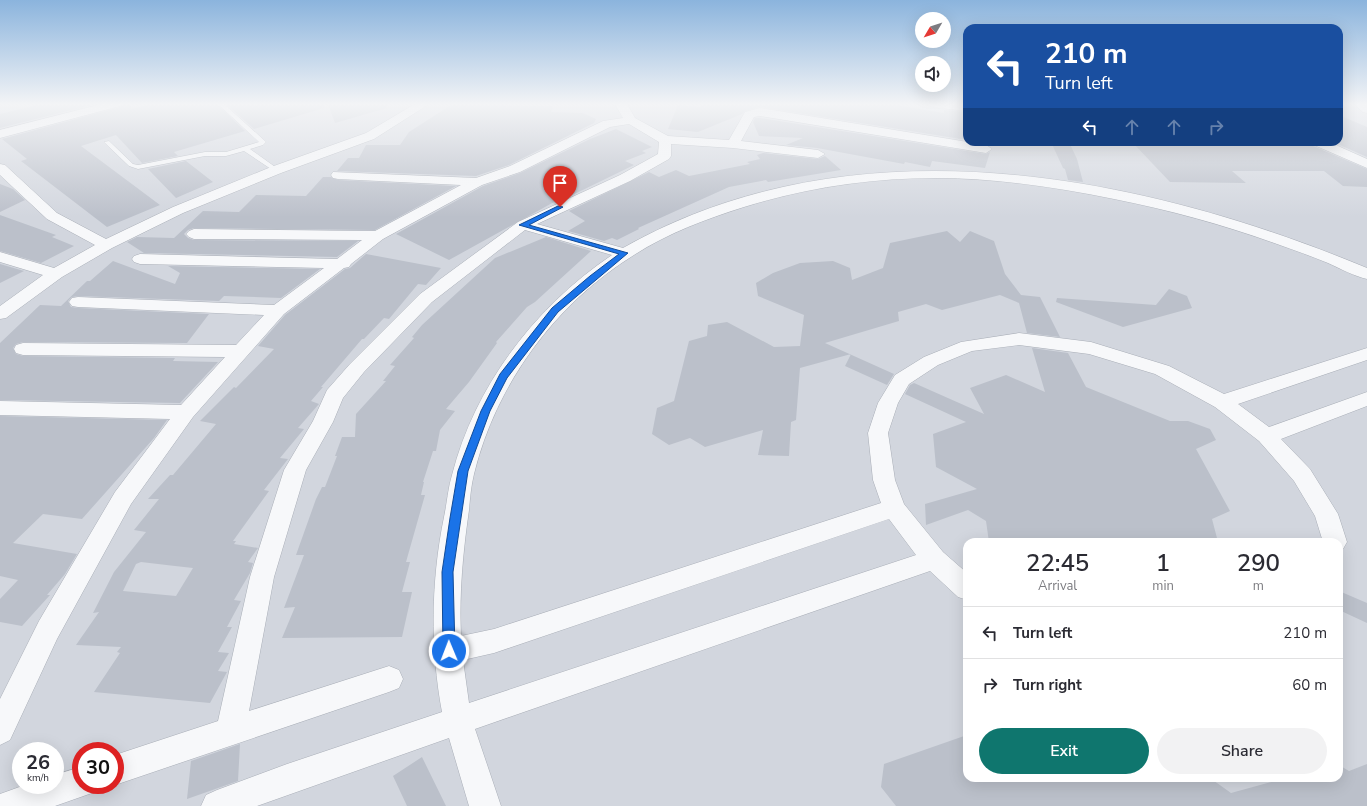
<!DOCTYPE html>
<style>
body{margin:0;font-family:"Nunito Sans",sans-serif;background:#f2f2f3;color:#2b2b33;height:100vh;display:flex;flex-direction:column;font-size:15px;white-space:nowrap}
*{box-sizing:border-box;margin:0}
p{font-size:13px;color:#7c7c81}
.icon{flex:none;width:22px;height:22px;fill:none;stroke:currentColor;stroke-width:2;stroke-linecap:round;stroke-linejoin:round}
.map{position:relative;flex:1;overflow:hidden}
.sheet{position:absolute;left:963px;top:538px;width:380px;height:244px;display:flex;flex-direction:column;background:#fff;border-radius:12px;box-shadow:0 4px 16px #0002}
.sheet>*{flex:none}
.banner{position:absolute;left:963px;top:24px;width:380px;height:122px;border-radius:12px;box-shadow:0 4px 16px #0002;background:#1a4fa0;color:#fff;overflow:hidden}
.needle{width:26px;rotate:231deg}
.fabs{position:absolute;left:915px;top:12px;display:grid;gap:8px}
.fabs a{display:grid;place-items:center;width:36px;height:36px;border-radius:50%;background:#fff;box-shadow:0 4px 16px #0002;font-size:20px}
.speed{position:absolute;left:12px;top:742px;display:flex;gap:8px;font-size:20px;font-weight:700;text-align:center}
.speed>*{display:grid;place-content:center;width:52px;height:52px;border-radius:50%;background:#fff;box-shadow:0 4px 16px #0002;line-height:1}
.speed small{font-size:10px;font-weight:400}
.speed .limit{border:6px solid #d22;background:#fff;color:#111}
.pin{position:absolute;display:grid;place-items:center;width:34px;height:34px;color:#fff;margin:-41px -17px;border-radius:50% 50% 50% 0;rotate:-45deg;box-shadow:0 0 4px #0007}
.pin .icon{rotate:45deg}
.me{position:absolute;width:44px;margin:-22px;rotate:359deg;stroke-linejoin:round;filter:drop-shadow(0 0 3px #0008)}
.turn{display:flex;align-items:center;gap:14px;height:84px;padding:0 16px;font-size:18px}
.turn .icon{width:52px;height:52px;stroke-width:2.5}
.turn b{display:block;font-size:28px;line-height:34px}
.lanes{display:flex;align-items:center;height:38px;padding:0 16px;background:#0003;justify-content:center;gap:20px;direction:ltr}
.lanes .off{opacity:.35}
.eta{display:flex;justify-content:space-evenly;align-items:center;height:68px;text-align:center}
.eta b{font-size:24px;font-weight:600;line-height:28px}
.primary-button{display:flex;gap:8px;margin-top:auto;padding:8px 16px}
.primary-button a{flex:1;height:46px;border-radius:24px;background:#0f766e;color:#fff;font-size:16px;font-weight:600;line-height:46px;text-align:center}
.primary-button a+a{background:#f2f2f3;color:#2b2b33}
ul{padding:0;list-style:none}
li{display:flex;align-items:center;gap:12px;height:52px;padding:0 16px;border-top:1px solid #e1e1e2}
li div{flex:1}
li b{display:block;font-size:15px}
li em{font-style:normal}
.map>svg:first-child{display:block}
.built{fill:#d2d6de;fill-rule:evenodd}
.building{fill:#bbc0ca;fill-rule:evenodd}
.lines{fill:none;stroke-linecap:round;stroke-linejoin:round}
.service-casing{stroke:#a9aeb7;stroke-width:1}
.minor-casing{stroke:#a9aeb7;stroke-width:1}
.service{fill:#f7f8fa;fill-rule:evenodd}
.minor{fill:#f7f8fa;fill-rule:evenodd}
.route{fill:#1a73e8;stroke:#114b97}
</style>
<div class="map">
<svg width="1367" height="806" viewBox="0 0 1367 806">
<rect width="100%" height="100%" fill="#e4e7ec"/>
<path class="built" d="M0,104h967v38h372v-38h28v702h-1367zM967,542h372v236h-372zM21,751h34v34h-34zM81,751h34v34h-34z"/>
<path class="building" d="M41,104h55l-96,24v-14z
M123,104h8v5l19,-5h67l28,27 -71,21 4,4 -36,7 -26,-28 -35,11 79,59 -53,22 -86,-66 6,-2 -25,-20 118,-32z
M226,104h98v4l-70,21z
M328,104h59v4l-52,15z
M701,104h189l54,9v-3l23,2v28l-207,-33 -15,4 -3,3 -44,18 -30,-3 10,-24 23,2z
M451,105l102,1 -2,6 32,1 13,6 -2,4 -85,42 -33,11 -139,-5 11,-13h11l7,-13h34l9,-13z
M1339,115l28,12v30l-34,-15h6z
M755,118h5l226,36 4,-2 -5,16 -53,-7 -2,6 -25,-5 -1,2 -87,-16 -31,-3 17,-7 -44,-2 -6,-14z
M616,129l36,18 -10,4 4,2 -21,8 9,4 -78,38 -2,-1 -105,58 -53,-26 87,-48 37,-13 70,-34z
M1051,142h18l8,17 6,23 -15,-2 -3,-11 -2,-1z
M1132,142h179l2,4 54,23v18l-24,-1 -19,-15h-92l14,12 -76,-1z
M763,153l55,6 7,-3 16,14 -73,12 -2,-2 -37,7 -91,41 1,1 -22,11 -5,-2 -8,3 -36,-10 17,-10 -16,-10 80,-39 10,5 17,-7 13,6 61,-12 -3,-2 13,-3 -3,-4z
M186,161l27,21 -37,16 -28,-29z
M323,177h8l7,3 118,6 -81,44 -181,-2 -6,2 -4,4 4,4 6,2 164,1 -21,16 -193,-4 -17,-11 10,-5 37,1 29,-27 36,1 17,-17 50,1z
M0,184l13,5 12,11 -25,12z
M0,215l56,20 -4,2 22,9 -33,17 -41,-12z
M947,231l13,11 10,-11 24,10 11,33 16,21 19,2 20,40 -33,-4 -8,-30 -19,-8 -58,15 -16,-6 -28,8 1,9 -74,22 69,31 -7,11 -42,-19 6,-12 -51,14 -4,52 -5,2 -2,34 -31,-1 5,-25 -58,17 -15,-9 -21,7 -17,-11 5,-26 17,-7 15,-60 18,-5 1,-11 19,-3 47,25 26,-1 4,-31 -46,-19 -2,-13 17,-10 27,-10 33,-2 17,7 2,12 31,-12 7,-25z
M546,237l45,14 -56,51 -8,5 -31,35 1,1 -28,39 -23,27 9,2 -15,19 -4,21h-3l-10,31h1l-3,13h4l-19,67h4l-8,30h10l-10,45 -120,1 13,-31 -11,1 20,-53h-8l20,-56 6,-12h3l12,-31h-2l7,-19h13l1,-23 30,-33h-3l12,-15 -5,-1 24,-27 -2,-1 10,-12 73,-67z
M366,254l75,14 -15,17 -8,-1 -29,35 -5,-1 -20,21h-2l-41,48h2l-12,14 8,3 -21,24 6,1 -24,29 8,1 -24,31 5,1 -36,50h3l-2,3 24,4 -10,14 5,1 -3,10 -16,27 7,1 -14,26h5l-14,25 11,1 -11,18 9,1 -17,31 -116,-11 26,-39 -3,-1 4,-5 -45,-2 23,-33 -6,1 21,-41 32,-40 -12,-2 25,-31h-11l22,-24h3l43,-51 -16,-3 34,-34 2,1 38,-39 -16,-3 27,-31 60,-46 5,-1zM141,562l34,4 18,2 -17,28 -53,-5 13,-27z
M113,261l62,23 5,-11 -12,-7 152,3 -39,29 -57,-2 -5,5 -141,-5 -6,1 -4,4 3,6 7,1 131,6 -22,29 -164,-1 -7,2 -3,4 3,6 7,2 152,2 -2,3 45,1 -38,41 -180,-3v-57l40,-38 21,1 26,-25h3z
M0,264l24,7 -24,12z
M1169,289l18,7 5,12 -69,19 -67,-25 1,-4 99,7z
M1032,348l36,5 18,34 84,34h18l22,8 6,11 -20,9 34,62 -18,8 6,23h-229l-3,-21 -18,-11 -42,15 -1,-21 52,-15 -41,-22 -3,-33 33,-12 -61,-28 5,-9 4,-2 70,31 -14,-26 36,-13 39,17z
M0,416l167,4 -13,18 -72,81 -39,-5 -30,29 64,11 -12,20 -18,21h3l-28,31 -22,-4v-23l18,-19 -18,-4z
M1339,591l28,12v20l-28,-13z
M967,735v43h243l21,15 55,-15h53v-13l10,6 18,-7v42h-471l-15,-19 3,-23z
M240,744l-2,37 -51,18 4,-38z
M422,757l24,49h-39l-14,-30z"/>
<g class="lines">
<g class="service-casing">
<path id="service" d="M218,104h6l41,37 1,1 -3,3 -13,4 28,20v2h-4l-30,-20 -18,5h-21l-67,13 -9,-3 -25,-24 5,-1 24,23 5,1 67,-13h21l33,-10z"/>
</g>
<g class="minor-casing">
<path id="minor" d="M102,104h20l-2,2 -120,32v-8z
M415,104h14l-55,35 -93,34 -98,40 -71,35 -50,29 -56,41 -6,1v-13l43,-31 -43,-13v-10l54,16 41,-23 -48,-26 -47,-44v-11l5,1 52,48 49,26 67,-32 98,-40 95,-34z
M615,104h12l8,14 33,18 61,4 16,-28 15,-4 226,37 6,4 -6,4 -226,-37 -6,1 -13,24 77,9 7,4 -7,4 -85,-10 -62,-4v12l-2,3 -39,22 -93,43 86,24c229,-130 513,-76 744,20v11c-13,-3 -26,-10 -39,-16 -17,-7 -34,-13 -51,-19 -53,-19 -107,-34 -163,-45 -58,-12 -120,-21 -179,-21 -64,0 -130,10 -191,29 -38,12 -76,26 -110,48 -79,49 -138,129 -160,219 -3,12 -4,24 -5,36 -6,42 -10,83 -8,126l33,-7 387,-126 -8,-23 -5,-47 10,-30 17,-28 29,-18 37,-15 58,-9 72,9 78,24 55,28 143,-46v12l-129,44 31,23 98,-35v14l-86,33 29,30 28,45 9,28 -4,7 -4,2v-9h-16l-8,-26 -21,-35 -35,-40 -44,-34 -60,-33 -66,-20 -70,-9 -47,6 -34,14 -29,19 -11,19 -10,30 7,47 9,24 39,48 24,21v27l-9,-3 -28,-26 -455,158 26,77h-32l-20,-68 -192,68h-56l5,-11 11,-5 70,-26 155,-52c-12,-64 -11,-132 2,-195 3,-14 4,-29 8,-42 23,-90 84,-169 160,-220l-87,-25 -93,72 -68,70 -21,26 -10,24 -27,48 -32,107 -25,134 140,-45 10,4 4,9 -4,9 -10,4 -274,93v-30l103,-34 32,-144 34,-107 29,-49 14,-31 23,-26 70,-70 98,-72 102,-47 38,-21 1,-12 -30,-18 -19,3 -90,45 -38,13 -99,54 -32,25 -2,3 -5,1 -60,46 -91,103 -62,87 -74,135 -47,101 -10,5v-46l39,-78 76,-129 55,-73 -170,-4v-14l181,4 44,-48 -202,-2 -7,-2 -2,-4 2,-4 7,-2 213,2 28,-30 -186,-8 -6,-1 -3,-4 3,-4 6,-1 196,8 50,-37 -184,-4 -6,-2 -2,-3 2,-3 6,-2 197,5 25,-19 -168,-1 -5,-2 -3,-3 3,-3 5,-2 181,2 86,-46 -123,-6 -5,-1 -2,-3 2,-3 143,6 34,-12 93,-45 20,-3zM889,519l27,36 -447,148 -6,-43 31,-7z
M926,104h41v7l-35,-4z
M1354,104h13v9l-4,-1z
M1312,142h17l38,17v9l-53,-23z
M81,767v18h14l-3,8 -37,13h-55v-12l25,-9h30v-10z"/>
</g>
<use href="#service" class="service"/>
<use href="#minor" class="minor"/>
</g>
<linearGradient id="sky" x2="0" y2="1"><stop stop-color="#8bb4dd"/><stop offset="0.48" stop-color="#f3f4f6"/><stop offset="1" stop-color="#f3f4f6" stop-opacity="0"/></linearGradient>
<rect width="1367" height="217" fill="url(#sky)"/>
<path class="route" d="M558,206l5,1 -34,18 99,28 -70,59 -51,66 -17,33 -22,60 -7,47 -8,54 2,79 -2,4 -4,2 -5,-2 -1,-4 -1,-79 8,-54 8,-47 23,-60 19,-37 52,-66 38,-32 29,-22 -100,-29z"/>
</svg>
<div class="fabs">
<a><svg class="needle" viewBox="-14 -14 28 28"><path d="M0-13l5 13h-10z" fill="#e53935"/><path d="M0 13l5-13h-10z" fill="#7c7c81"/></svg></a>
<a><svg class="icon" aria-label="sound" viewBox="0 0 24 24"><path d="M4 9h4l5-4v14l-5-4H4zM17 9q2 3 0 6"/></svg></a>
</div>
<div class="speed"><div>26<small>km/h</small></div><div class="limit">30</div></div>
<div class="pin" style="left:560px;top:207px;background:#d93025"><svg class="icon" aria-label="arrive" viewBox="0 0 24 24"><path d="M6 21V4h12l-3 4 3 4H6"/></svg></div>
<svg class="me" style="left:449px;top:651px" viewBox="-20 -20 40 40"><circle r="17" fill="#1a73e8" stroke="#fff" stroke-width="3"/><path d="M0-11L8 9 0 5-8 9z" fill="#fff"/></svg>
<div class="banner">
<div class="turn"><svg class="icon" aria-label="left" viewBox="0 0 24 24"><path d="M17 20v-9H6M10 6l-5 5 5 5"/></svg><div><b>210 m</b>Turn left</div></div>
<div class="lanes"><svg class="icon" aria-label="left" viewBox="0 0 24 24"><path d="M17 20v-9H6M10 6l-5 5 5 5"/></svg><svg class="icon off" aria-label="ahead" viewBox="0 0 24 24"><path d="M12 20V5M6 11l6-6 6 6"/></svg><svg class="icon off" aria-label="ahead" viewBox="0 0 24 24"><path d="M12 20V5M6 11l6-6 6 6"/></svg><svg class="icon off" aria-label="right" viewBox="0 0 24 24"><path d="M7 20v-9h11M14 6l5 5-5 5"/></svg></div>
</div>
<section class="sheet">
<div class="eta">
<div><b>22:45</b><p>Arrival</p></div>
<div><b>1</b><p>min</p></div>
<div><b>290</b><p>m</p></div>
</div>
<ul>
<li><svg class="icon" aria-label="left" viewBox="0 0 24 24"><path d="M17 20v-9H6M10 6l-5 5 5 5"/></svg><div><b>Turn left</b></div><em>210 m</em></li>
<li><svg class="icon" aria-label="right" viewBox="0 0 24 24"><path d="M7 20v-9h11M14 6l5 5-5 5"/></svg><div><b>Turn right</b></div><em>60 m</em></li>
</ul>
<div class="primary-button"><a>Exit</a><a>Share</a></div>
</section>
</div>
